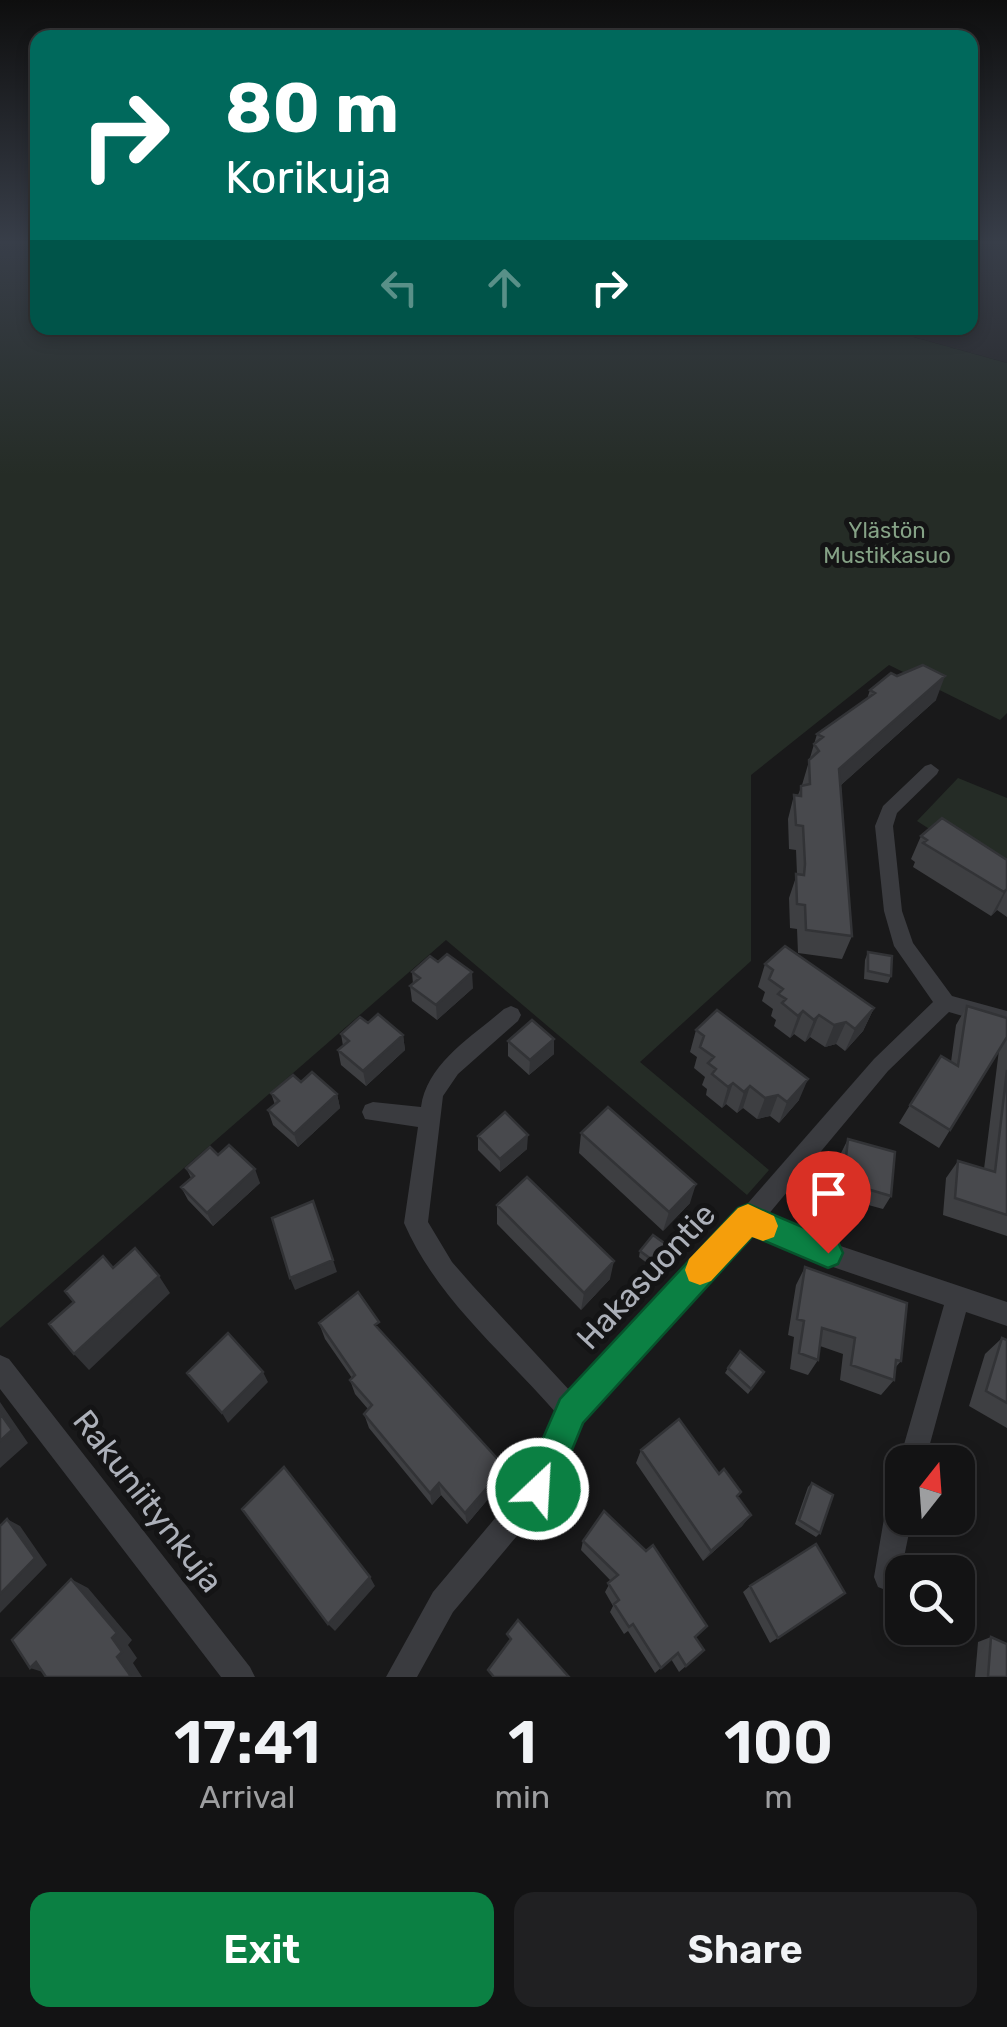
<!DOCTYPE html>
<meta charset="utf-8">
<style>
body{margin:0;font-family:Rubik,sans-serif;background:#202022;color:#f1f3f6;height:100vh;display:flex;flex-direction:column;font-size:38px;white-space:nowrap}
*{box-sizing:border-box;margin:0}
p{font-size:32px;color:#9d9ea0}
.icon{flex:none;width:55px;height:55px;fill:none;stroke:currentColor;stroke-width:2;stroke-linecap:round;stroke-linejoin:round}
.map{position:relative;height:1677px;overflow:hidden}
.sheet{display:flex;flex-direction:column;background:#131314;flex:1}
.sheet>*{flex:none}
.banner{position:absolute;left:30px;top:30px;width:948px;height:305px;border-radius:20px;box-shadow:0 5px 15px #0003,0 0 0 2px #323234;background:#00695c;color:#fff;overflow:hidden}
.needle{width:65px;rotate:17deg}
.controls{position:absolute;left:885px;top:1445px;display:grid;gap:20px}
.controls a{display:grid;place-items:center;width:90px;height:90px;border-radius:20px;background:#131314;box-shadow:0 5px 15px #0003,0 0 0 2px #323234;font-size:50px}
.pin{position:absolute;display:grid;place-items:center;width:85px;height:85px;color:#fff;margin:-102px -42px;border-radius:50% 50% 50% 0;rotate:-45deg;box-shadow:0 0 10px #0007}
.pin .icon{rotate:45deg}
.me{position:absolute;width:110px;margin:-55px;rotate:25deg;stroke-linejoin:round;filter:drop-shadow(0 0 8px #0008)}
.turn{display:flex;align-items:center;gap:35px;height:210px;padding:0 30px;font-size:45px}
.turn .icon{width:130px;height:130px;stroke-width:2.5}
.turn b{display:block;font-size:70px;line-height:85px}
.lanes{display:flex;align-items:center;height:95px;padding:0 30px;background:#0003;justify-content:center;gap:50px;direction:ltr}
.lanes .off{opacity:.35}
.eta{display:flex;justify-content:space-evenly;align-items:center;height:170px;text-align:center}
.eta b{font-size:60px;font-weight:600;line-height:70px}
.button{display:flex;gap:20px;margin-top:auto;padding:20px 30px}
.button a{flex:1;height:115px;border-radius:20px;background:#0b8043;color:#fff;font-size:40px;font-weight:600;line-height:115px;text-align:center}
.button a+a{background:#202022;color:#f1f3f6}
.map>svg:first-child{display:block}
.built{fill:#252527}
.green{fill:#252c26}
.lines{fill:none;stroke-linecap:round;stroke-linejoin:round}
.street{fill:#3a3b3f;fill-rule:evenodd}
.wall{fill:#3e3f42}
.shaded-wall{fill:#323336}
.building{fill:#48494d;stroke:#323336;stroke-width:2.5}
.route{fill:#0b8043;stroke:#07532c;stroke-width:2.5}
.slow{fill:#f59e0b}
.labels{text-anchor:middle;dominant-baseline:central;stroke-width:10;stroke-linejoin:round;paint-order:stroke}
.far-park-label{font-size:22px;fill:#85a286;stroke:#141415}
.near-street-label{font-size:32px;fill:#acb0b9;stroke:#141415}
</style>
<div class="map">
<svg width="1007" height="1677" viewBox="0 0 1007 1677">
<rect width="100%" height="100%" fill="#19191a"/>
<path class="built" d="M970,240h37v123l-126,-35h89z"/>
<path class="green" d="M0,240h37l1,88h843l126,35v350l-7,7 -111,-55 -138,110v186l-111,101 129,108 -22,25 -301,-255 -446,388z
M958,778l49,20v81l-90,-58z"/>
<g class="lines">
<path class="street" d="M931,764l8,6 -2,4 -40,39 -4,13 9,85 11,32 39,53 55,15v18l-58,-17 -61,59 -121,145 32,16 208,70v24l-41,-14 -41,150h-23v9l-3,-9 45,-157 -149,-51 -43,-21 -172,187 -32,79 -95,113 -36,65h-31l47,-85 95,-113 29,-65c-53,-61 -120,-115 -153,-191l14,-96 -53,-8 -3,-7 3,-7 8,-3 48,5c6,-44 52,-71 83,-98l7,-3 7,3 3,6 -3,6 -60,53 -15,22 -15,126 24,40 21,24 98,106 170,-181 133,-152 59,-57 -39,-56 -10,-35 -9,-85 8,-20 42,-40z
M0,1355l9,4 241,308 5,10h-34l-221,-288z
M902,1481v37h10l-14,69 -10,4 -10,-4 -4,-10 14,-82 4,-10z"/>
</g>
<path class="wall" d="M870,690l66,10 -95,85 11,151 -10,23 -44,-6 -1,-24 -7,-1 -1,-30 8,-24 -1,-24 -7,-1 -1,-30 6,-24h4l4,-10 15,-51 50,-35z
M921,836l86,24v57l-10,-7 -6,6 -78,-49 2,-5 -4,-3z
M868,952l23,24 -3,7 -24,-4 1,-19z
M765,964l109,44 -11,23 -18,20 -9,-7 -11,3 -15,-10 -5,5 -11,-8 -4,4 -16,-12 2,-6 -5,-4 2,-7 -11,-8 3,-9 -7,-5z
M412,972l61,16 -36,32 -25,-19 -2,-15 3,-2z
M967,1006l40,12v218l-64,-21 3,-37 12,-17 26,8 15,-119 -60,98 -40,-25 11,-18 41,-43 5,-37z
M368,1023l35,12 2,15 -39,36 -25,-21 -3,-15 5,-4 -2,-12z
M696,1030l103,70 -20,23 -9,-7 -13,3 -14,-11 -6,5 -11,-9 -4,4 -16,-13 1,-6 -5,-4 3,-8 -11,-9 3,-11 -7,-5z
M554,1039v15l-25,21 -21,-19v-15z
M301,1082l36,12 3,14 -42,39 -25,-22 -5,-15 7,-5 -4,-12z
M581,1133l109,70 -27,28 -84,-78z
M478,1136l49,13 -27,23 -22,-22z
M848,1139l43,57 -8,13 -33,-9v-8l-13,-4 4,-35z
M218,1155l42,28 -47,43 -25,-26 -7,-13 10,-9 -5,-10z
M497,1205l113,74 -29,31 -84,-86z
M640,1251l32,6 -12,16 -21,-16z
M805,1267l96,94 -6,7 -1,12 -13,15 -41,-15 3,-26 -23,-8 -2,14 -10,15 -18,-6 4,-32 -6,-2 8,-50z
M319,1323l62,9 124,147 -38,45 -26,-29 -9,10 -63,-77 -5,-14 4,-5 -13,-15 -5,-14 2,-2 -27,-39z
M1002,1338l5,2v88l-38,-22 16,-52z
M728,1368l36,4 -16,22 -23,-21z
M641,1450l100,42 -3,5 13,18 -9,11 -39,35 -67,-98z
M812,1483l8,50 -4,4 -21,-13 13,-37z
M583,1541l112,96 -9,29 -7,6 -8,-13 -16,14 -27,-42 -4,3 -14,-22 3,-6 -8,-14 6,-11 -30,-31z
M750,1586l95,7 -75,50 -27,-51z
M991,1637l16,40h-32l3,-35z"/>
<path class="shaded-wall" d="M945,676l-9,24 -104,93 7,-24z
M1007,889l-10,21 -6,6 13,-24z
M472,972l1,16 -36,32 -1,-15z
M874,1008l-11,23 -18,20 10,-22z
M803,1011l-9,23 -4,4 8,-22z
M819,1015l-9,22 -5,5 9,-22z
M846,1022l-10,22 -11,3 9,-22z
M403,1035l2,15 -39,36 -3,-15z
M554,1039v15l-25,21 1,-15z
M808,1079l-9,21 -20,23 8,-21z
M733,1083l-7,21 -4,4 6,-21z
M750,1086l-7,22 -6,5 7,-21z
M337,1094l3,14 -42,39 -4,-13z
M778,1095l-8,21 -13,3 8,-21z
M528,1135l-1,14 -27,23v-13z
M255,1169l5,14 -47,43 -6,-13z
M696,1184l-6,19 -27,28 6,-19z
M333,1260l4,12 -42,18 -5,-12z
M614,1261l-4,18 -29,31 3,-17z
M159,1276l11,17 -81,77 -15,-16z
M263,1372l5,10 -40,41 -6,-10z
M0,1402l28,41 -28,25z
M505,1467v12l-38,45 -2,-11z
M439,1483l2,12 -9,10 -2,-12z
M751,1515l-9,11 -39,35 8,-10z
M7,1519l13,7 27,39 -47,48v-19z
M370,1577l5,9 -40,45 -7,-7z
M71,1579l17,9 44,52 -4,5 9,13 -4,5 9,14h-13z
M36,1662l13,12 -19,-6z"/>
<path class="building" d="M923,665l22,11 -106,93 13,167 -46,-6 -1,-25 -8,-1 -1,-30 8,1 1,-11 -2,-38 -7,-1 -2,-30 7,1v-10l9,-2 -1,-24 10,-9 -5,-7 9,-7 -6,-3 58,-41 -5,-3 21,-17 6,3z
M942,818l65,42v29l-3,3 -81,-49 4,-3 -6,-4z
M785,946l89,62 -19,21 -9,-7 -12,3 -15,-10 -5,5 -11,-9 -5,5 -16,-13 4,-4 -8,-5 5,-5 -14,-10 4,-9 -8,-6z
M868,952l24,4 -1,20 -23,-5z
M447,954l25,18 -36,33 -26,-19 10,-8 -8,-6 18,-16 8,6z
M967,1006l40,12v19l-57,93 -40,-25 31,-49 17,10z
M717,1010l91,69 -21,23 -9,-7 -13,3 -15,-12 -6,6 -11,-9 -5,4 -16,-13 4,-5 -8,-6 6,-6 -14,-10 4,-11 -8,-6z
M378,1014l25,21 -40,36 -25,-21 11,-9 -8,-7 19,-17 8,6z
M532,1020l22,19 -24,21 -22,-19z
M1007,1070v145l-52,-17 3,-37 37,11z
M312,1072l25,22 -43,40 -26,-24 11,-9 -8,-8 22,-18 8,7z
M608,1107l88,77 -27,28 -88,-79z
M505,1112l23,23 -28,24 -22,-23z
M848,1139l47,13 -4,44 -34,-10 1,-7 -14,-4z
M229,1145l26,24 -48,44 -26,-26 13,-11 -8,-8 24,-21 8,8z
M527,1177l87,84 -30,32 -87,-88z
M313,1201l20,59 -43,18 -18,-60z
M653,1235l21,15 -12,17 -22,-16z
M135,1248l24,28 -85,78 -25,-30 25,-22 -9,-11 38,-35 10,12z
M805,1267l102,36 -6,58 -5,-1 -2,20 -43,-15 4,-27 -33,-10 -4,32 -19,-7 5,-32 -7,-2z
M358,1292l21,30 -4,3 130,142 -40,46 -26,-30 -9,10 -66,-79 8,-9 -22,-25 5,-5 -36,-52z
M228,1333l35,39 -41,41 -35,-40z
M1002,1338l5,2v63l-21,-12z
M740,1351l24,21 -13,17 -23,-21z
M0,1413l12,17 -12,11z
M679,1419l40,55 5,-5 17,23 -4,4 14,19 -40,36 -70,-101z
M284,1467l86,110 -42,47 -86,-115z
M812,1483l21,12 -13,38 -21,-13z
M604,1511l42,40 7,-6 54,81 -12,11 9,13 -18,16 -8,-13 -17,15 -28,-44 -4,3 -15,-23 5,-4 -11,-17 10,-8 -35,-34z
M7,1519l28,39 -35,36v-68z
M816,1544l29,49 -67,45 -28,-52z
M71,1579l46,54 -5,5 10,14 -5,5 13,18 -1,2h-83l-10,-15 -6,6 -18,-28z
M518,1620l51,57h-75l-6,-7 23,-31 -4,-5z
M991,1637l16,7v33h-19z"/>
<linearGradient id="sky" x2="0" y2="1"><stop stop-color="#0e0e0e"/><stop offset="0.51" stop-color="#383e49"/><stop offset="1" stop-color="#383e49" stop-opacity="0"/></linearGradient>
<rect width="1007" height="475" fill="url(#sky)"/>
<path class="route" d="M748,1204l90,38 5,11 -5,11 -10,4 -75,-32 -170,187 -32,78 -13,6 -12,-6 -5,-12 39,-90 178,-191z"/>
<path class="slow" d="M748,1204l26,12 4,10 -4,11 -11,4 -11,-4 -41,44 -11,4 -11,-4 -4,-11 4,-11 49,-51z"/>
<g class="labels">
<g class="far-park-label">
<text x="887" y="530">Ylästön<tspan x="887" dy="25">Mustikkasuo</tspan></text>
</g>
<g class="near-street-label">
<text transform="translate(646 1276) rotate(-47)">Hakasuontie</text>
<text transform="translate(148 1501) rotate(52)">Rakuniitynkuja</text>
</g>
</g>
</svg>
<div class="controls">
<a><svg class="needle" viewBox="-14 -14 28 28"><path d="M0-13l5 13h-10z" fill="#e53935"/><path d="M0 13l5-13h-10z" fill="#9d9ea0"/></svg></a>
<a><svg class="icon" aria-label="search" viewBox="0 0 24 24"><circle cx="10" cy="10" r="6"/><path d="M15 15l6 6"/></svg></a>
</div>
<div class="pin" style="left:828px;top:1253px;background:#d93025"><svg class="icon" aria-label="arrive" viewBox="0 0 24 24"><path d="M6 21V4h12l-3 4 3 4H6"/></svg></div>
<svg class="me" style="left:538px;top:1489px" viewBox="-20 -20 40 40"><circle r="17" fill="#0b8043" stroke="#fff" stroke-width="3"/><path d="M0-11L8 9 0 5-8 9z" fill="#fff"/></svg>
<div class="banner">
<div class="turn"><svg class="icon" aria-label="right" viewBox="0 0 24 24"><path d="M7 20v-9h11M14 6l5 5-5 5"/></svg><div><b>80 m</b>Korikuja</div></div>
<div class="lanes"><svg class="icon off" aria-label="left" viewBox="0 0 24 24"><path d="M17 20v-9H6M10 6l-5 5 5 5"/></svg><svg class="icon off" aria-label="ahead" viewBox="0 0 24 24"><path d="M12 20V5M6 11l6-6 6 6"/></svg><svg class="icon" aria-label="right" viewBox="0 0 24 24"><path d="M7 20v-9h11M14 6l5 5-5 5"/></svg></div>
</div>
</div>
<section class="sheet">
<div class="eta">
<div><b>17:41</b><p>Arrival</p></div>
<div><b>1</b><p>min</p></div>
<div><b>100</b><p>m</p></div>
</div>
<div class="button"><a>Exit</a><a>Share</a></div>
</section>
